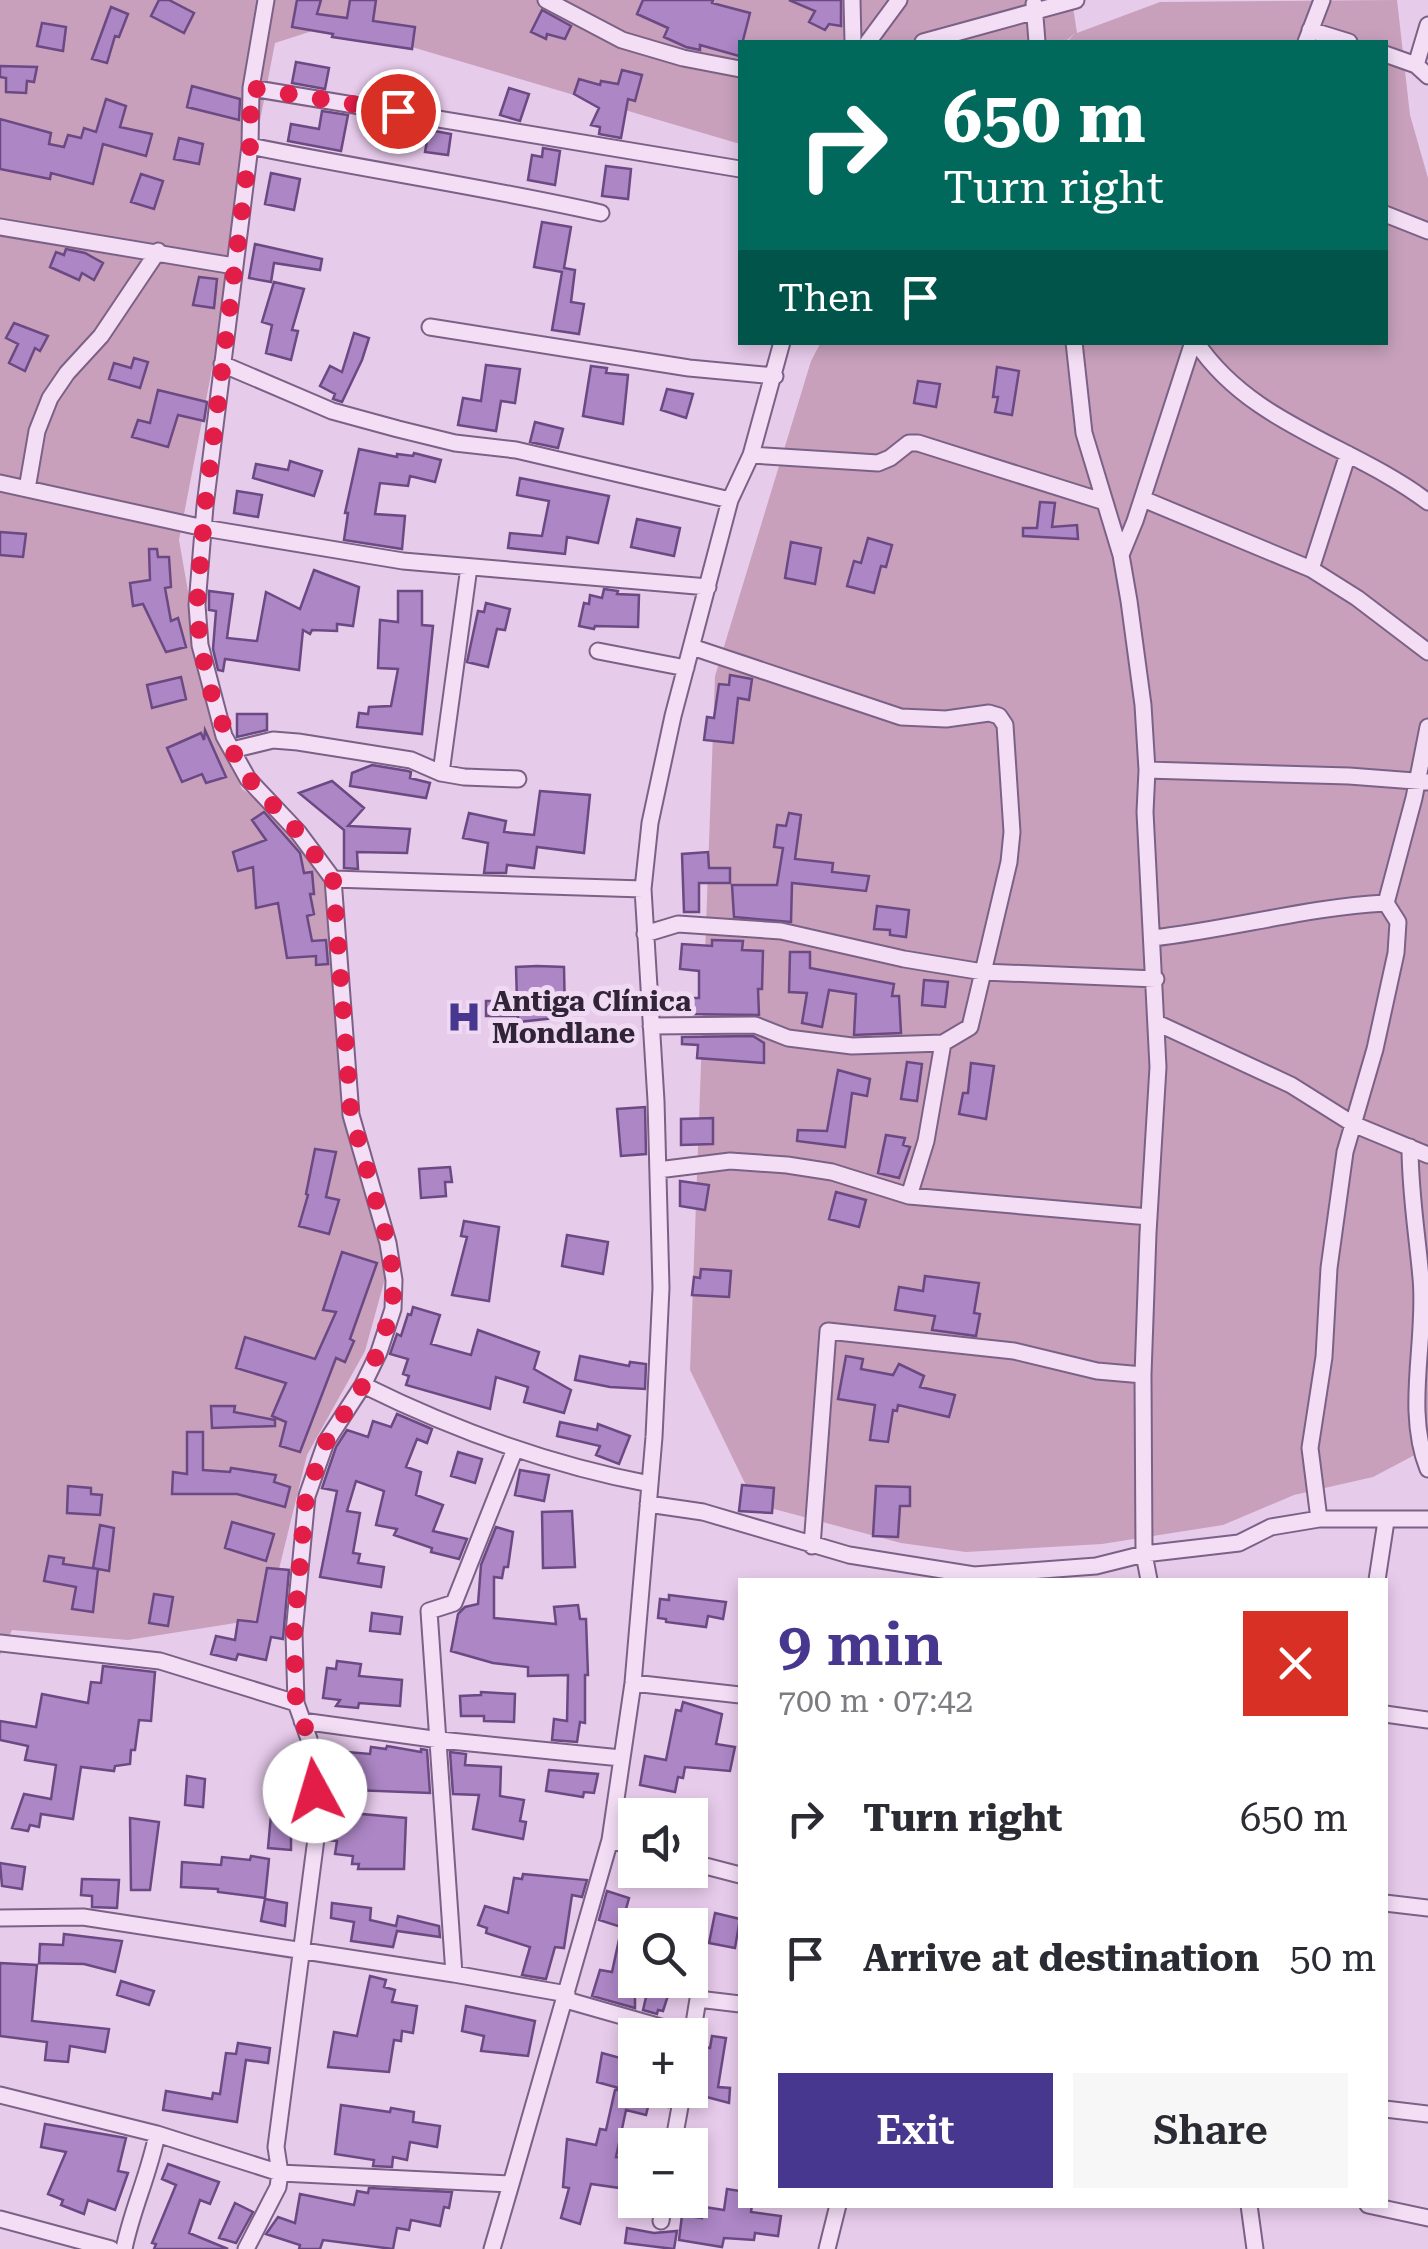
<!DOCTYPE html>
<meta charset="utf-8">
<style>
body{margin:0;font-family:"Roboto Serif",serif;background:#f7f7f7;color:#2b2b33;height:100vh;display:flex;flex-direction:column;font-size:38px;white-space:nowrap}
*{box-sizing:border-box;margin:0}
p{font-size:32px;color:#7c7c81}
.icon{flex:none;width:55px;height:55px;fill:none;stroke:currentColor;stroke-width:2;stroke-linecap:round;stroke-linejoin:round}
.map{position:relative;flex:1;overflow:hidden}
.details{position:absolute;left:738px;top:1578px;width:650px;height:630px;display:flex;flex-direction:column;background:#fff;border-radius:0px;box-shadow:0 5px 15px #0003}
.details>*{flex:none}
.guide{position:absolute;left:738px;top:40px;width:650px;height:305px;border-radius:0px;box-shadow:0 5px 15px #0003;background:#00695c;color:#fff;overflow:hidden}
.controls{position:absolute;left:618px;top:1798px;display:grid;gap:20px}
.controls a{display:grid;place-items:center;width:90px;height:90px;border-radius:0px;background:#fff;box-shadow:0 5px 15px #0003;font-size:50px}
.pin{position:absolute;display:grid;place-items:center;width:85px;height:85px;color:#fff;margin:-42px;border:5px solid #fff;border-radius:50%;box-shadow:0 2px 10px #0007}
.me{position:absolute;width:110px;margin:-55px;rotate:354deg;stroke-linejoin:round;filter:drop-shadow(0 0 8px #0008)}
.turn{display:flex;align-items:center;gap:35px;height:210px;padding:0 40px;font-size:45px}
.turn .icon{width:130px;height:130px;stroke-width:2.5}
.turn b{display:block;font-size:70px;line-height:85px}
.then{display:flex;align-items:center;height:95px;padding:0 40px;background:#0003;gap:20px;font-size:38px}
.round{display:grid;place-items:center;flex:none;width:105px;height:105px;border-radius:0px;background:#f7f7f7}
.overview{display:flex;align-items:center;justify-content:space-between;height:170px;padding:0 40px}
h1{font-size:60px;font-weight:600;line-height:75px;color:#47378f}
.primary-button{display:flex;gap:20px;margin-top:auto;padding:20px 40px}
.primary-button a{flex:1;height:115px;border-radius:0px;background:#47378f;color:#fff;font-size:40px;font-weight:600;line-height:115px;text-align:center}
.primary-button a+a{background:#f7f7f7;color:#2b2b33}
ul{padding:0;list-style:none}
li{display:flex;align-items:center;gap:30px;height:140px;padding:0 40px}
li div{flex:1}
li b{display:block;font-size:38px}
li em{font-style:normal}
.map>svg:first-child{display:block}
.green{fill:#c8a0bc}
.building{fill:#ac86c5;stroke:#6b4983;stroke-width:2.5}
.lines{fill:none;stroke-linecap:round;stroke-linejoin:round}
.minor-casing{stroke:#7c6186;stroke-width:19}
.minor{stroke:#f3def6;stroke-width:15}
.route{stroke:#e11d48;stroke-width:18;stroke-dasharray:0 32.4}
.labels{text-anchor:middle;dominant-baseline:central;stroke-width:10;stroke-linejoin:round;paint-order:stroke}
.poi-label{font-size:28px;font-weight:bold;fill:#312338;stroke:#f0daf3;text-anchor:start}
</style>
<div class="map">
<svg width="1428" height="2249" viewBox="0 0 1428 2249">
<rect width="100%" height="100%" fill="#e7cbeb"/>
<path class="green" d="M0,0h1072l5,33 83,-31 237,-2 13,115 18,63v1270l-55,29 -79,18 -71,30 -121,19 -136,8 -65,-9 -146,-39 -65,-134 25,-694 96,-315 10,-19h564v-300h-318l8,-9 -10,9h-325v102l-406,-120 -59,19 -96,497 32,182 31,67 26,17 30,31 31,47 12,226 42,131 3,34 -21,76 -58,104 -40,163 -139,22 -116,-10 -12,25z"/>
<path class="building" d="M159,0h10l25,13 -10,20 -33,-17z
M297,0h24l-4,14 30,4 3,-18h26l-3,21 42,6 -3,22 -80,-12 1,-3 -41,-7z
M643,0h70l-1,3 38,10 -11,43 -39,-11v5l-14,-3 -22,-10 4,-9 -31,-14z
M789,0h52v26l-12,-2 -4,6 -16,-8 6,-11z
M111,7l17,7 -9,23 -4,-1 -8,27 -15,-4z
M542,10l29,16 -6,13 -18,-5 -1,5 -15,-7z
M42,23l24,4 -3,24 -26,-5z
M296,62l33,6 -4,21 -33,-6z
M0,66l37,1 -3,15 -7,-1 -1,12 -20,-1v-14l-6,-1z
M622,70l20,5 -7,26 -7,-2 -7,39 -22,-4 1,-7 -9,-2 8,-17 -25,-14 5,-15 21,6 1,-4 17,3z
M388,78l30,7 -5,19 -30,-6z
M192,86l48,13 -1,21 -52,-13z
M509,88l20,6 -9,27 -20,-6z
M106,99l20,7 -6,21 32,7 -6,22 -43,-12 -10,40 -42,-11 -1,6 -50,-10v-50l51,14 -2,11 15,3 4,-12 13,3 3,-10 12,4z
M322,111l26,4 -7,36 -53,-10 3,-17 28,5z
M429,130l22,4 -3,21 -23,-3z
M179,138l24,6 -4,20 -25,-5z
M543,148l17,3 -5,34 -27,-5 4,-25 10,2z
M606,166l25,3 -3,30 -26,-3z
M271,173l29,6 -6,31 -29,-6z
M141,174l22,7 -9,28 -23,-7z
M542,222l29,5 -7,41 11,2 -4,32 13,2 -5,30 -27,-4 10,-58 -28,-5z
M255,244l67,15 -2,11 -46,-7 -3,19 -22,-4z
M66,249l19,4 18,10 -9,17 -12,-7 -3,7 -29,-13 6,-15 8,3z
M199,277l18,2 -3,29 -21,-3z
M274,282l30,7 -12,41 6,1 -7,29 -25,-7 6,-28 -10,-3z
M14,323l34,13 -8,15 -5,-3 -10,23 -16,-8 9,-19 -12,-6z
M354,333l15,5 -7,22 -20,42 -9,-3 2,-5 -15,-8 10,-20 12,6z
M134,358l14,4 -8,26 -31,-9 5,-16 17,5z
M486,365l34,4 -5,34 -14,-2 -5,30 -38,-6 5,-27 18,3z
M591,366l16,2 -1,5 22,2 -5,49 -40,-8z
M997,367l22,4 -7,44 -17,-3 3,-15h-5z
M918,381l22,3 -4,23 -22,-4z
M667,389l26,5 -7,24 -25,-8z
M158,390l49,12 -3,19 -26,-6 -10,32 -36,-10 6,-17 12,3z
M535,422l28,7 -5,19 -28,-6z
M359,449l38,8v-3l16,2 1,-3 27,7 -6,22 -25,-6 -2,10 -28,-3 -5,31 30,2 -3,33 -58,-9 4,-27h-3z
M290,461l32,10 -8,25 -61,-18 3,-14 32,6z
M520,478l89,18 -11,47 -31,-6 -2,17 -57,-6 2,-15 32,3 7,-35 -32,-6z
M237,491l25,4 -4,22 -24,-4z
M1040,502l15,1 -3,24 25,-2 1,14 -55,-3v-8h14z
M637,519l43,9 -6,28 -43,-9z
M0,532l26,2 -3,23 -23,-2z
M868,538l24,7 -6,22 -5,-1 -7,27 -27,-7 7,-25 7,2z
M791,542l30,6 -6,36 -30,-6z
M149,549h8l1,8h11l2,30 -6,1 6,33 7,-3 8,29 -20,5 -23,-48 -10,2 -3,-23 20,-3z
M314,570l45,17 -6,39 -16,-2v7l-25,-1 -2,4 -7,-4 -4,40 -74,-11 -2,12 -5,-1 -5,-21 3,-38 -7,-1v-19l24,3 -6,44 30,3 9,-49 34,17z
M604,589l14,2 -1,3 22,1 -1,32 -43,-1 -1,3 -15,-3 5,-23 5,1 1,-9 12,3z
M398,591h24v34l11,1 -11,108 -65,-7 2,-14 9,1 1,-7 22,-1 7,-37 -20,-1 2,-48 18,2z
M486,603l24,6 -5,21 -8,-1 -9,38 -21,-5 11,-51 6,1z
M730,675l22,4 -3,21 -11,-2 -5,45 -29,-3 3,-23 7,1 5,-34 10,1z
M181,677l5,22 -34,9 -5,-23z
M237,714h30v16l-30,7z
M205,730l21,47 -20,6 -4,-9 -20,8 -15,-34 34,-15 3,7z
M372,765l36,6 3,1 -1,6 20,5 -4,15 -76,-12 2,-13z
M332,781l32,27 -16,18 62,3 -3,24 -50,-1 1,17 -14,-1v-38l-45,-37z
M540,791l50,4 -6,58 -47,-6 -3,21 -27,-3 -1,8h-22l4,-30 -25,-5 6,-25 37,8 -2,11 30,3z
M264,812l36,41 4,20 8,-1 2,22h-4l4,20 -7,2 5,25 14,-1 2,24 -12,1v-9l-29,2 -9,-55 -22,5 -3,-41 -15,4 -5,-19 33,-12 -14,-20z
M789,813l12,2 -6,44 38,4 -1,9 37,4 -3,15 -74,-8 -1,39 -57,-5 -2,-32h45l6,-37 -9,-1 3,-22 9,1z
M708,852l1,16h21v15h-31v29h-15l-2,-58z
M877,906l32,4 -3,27 -16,-2v-5l-16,-1z
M712,940l31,1 -1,9 21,1 -1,38h-4l1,26 -77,-1 1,-16h16v-27l-19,-2 2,-25 30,2z
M790,952h20v16l84,16 -2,12h7l2,37 -47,2 2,-41 -27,-4 -7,37 -20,-4 5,-30 -18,-1z
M537,966l27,1 1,50 -47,5v-6h-32v-15h31l-1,-34z
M924,980l24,2 -3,25 -23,-2z
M753,1036l11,7v20l-67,-5 1,-13 -16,-1v-7z
M907,1062l15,2 -5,37 -16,-2z
M971,1063l23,3 -8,53 -27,-5 4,-21h5z
M838,1070l32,9 -3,17 -15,-3 -7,54 -48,-6 1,-11 29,1z
M645,1107l1,47 -25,2 -4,-47z
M713,1118v26l-32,1v-26z
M886,1135l19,3 -2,7 7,2 -11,31 -21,-5z
M315,1149l21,3 -10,45 13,3 -10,34 -30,-8 9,-31 -2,-1z
M450,1167l2,15h-7l1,14 -25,2 -2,-29z
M680,1181l29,4 -4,25 -25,-4z
M836,1192l30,8 -7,27 -30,-8z
M464,1221l35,6 -10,74 -37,-6 15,-58 -6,-1z
M567,1235l41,7 -5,32 -41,-8z
M342,1252l35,11 -27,76 4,2 -9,21 -9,-4 -36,94 -20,-6 6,-24 -14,-6 14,-33 -50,-15 9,-31 70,22 21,-47 -13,-2z
M701,1269l30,2 -2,26 -37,-2 2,-18 6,1z
M925,1276l54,7 -5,30 6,1 -4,22 -44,-6 3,-14 -40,-6 4,-23 24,4z
M413,1307l27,8 -9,29 40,11 7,-25 61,22 -5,17 37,21 -7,23 -40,-11 4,-15 -32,-10 -6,32 -84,-24 3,-9 -6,-2 5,-15 -18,-5 7,-20 4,2 7,-22 3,1z
M580,1356l49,10 1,-4 16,2 -1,25 -35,-2 -35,-7z
M846,1356l17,3 -2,10 32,6 6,-11 25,12 -4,11 35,8 -6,22 -51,-12 -1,6 -4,-1 -5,32 -18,-2 5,-35 -37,-6z
M211,1406h24l-1,6 41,8v6l-63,2z
M397,1414l35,15 -5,14 -10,-4 -11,28 15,5 -5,23 27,10 -10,26 34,8 -8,20 -28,-7 1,-4 -38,-13 3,-6 -21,-4 8,-34 -28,-10 -9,30 13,2 -7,40 7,1 -2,9 26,4 -3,20 -61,-10 17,-86 -15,-3 14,-41 11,-17 21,7 5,-16 18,6z
M560,1422l37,8 1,-6 32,12 -11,28 -23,-9 4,-9 -43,-10z
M187,1432h16v38l27,2 1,-4 45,7 -2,7 16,5 -5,20 -48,-13h-65l1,-22 14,2z
M458,1452l24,7 -7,24 -24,-7z
M520,1470l29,5 -5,26 -29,-6z
M742,1485l32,3 -2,25 -33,-2z
M68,1486l23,2v6l11,1 -2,20 -33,-2z
M876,1486l34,1v19h-10l-2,31 -25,-1z
M572,1511l3,56 -32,1 -1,-56z
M232,1522l42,12 -8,27 -41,-13z
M100,1525l14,3 -5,43 -16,-3z
M496,1527l17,5 -5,35h-4l-2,11 -8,-1v41l62,6 -2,-17 24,-2 2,14h6l2,56h-3v48l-5,-1 -3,20 -25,-2 2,-21 13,2 1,-46 -40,1v-9l-35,-4 -42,-12 7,-37 7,-7 13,-3 3,-39z
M49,1556l15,2 -1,6 35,5 -5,43 -21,-3 4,-22 -32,-6z
M267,1568l22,2 -6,69 -12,-2 -5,23 -28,-6 -2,6 -25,-6 5,-18 19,4 3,-20 19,2z
M154,1594l19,3 -5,29 -19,-3z
M669,1595l57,7 -3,17 -15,-3 -2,11 -40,-5v-3l-8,-1 2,-19 9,1z
M372,1613l30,4 -2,17 -30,-3z
M337,1661l24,3 -2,12 43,4 -2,26 -41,-3 -1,5 -22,-2 4,-6 -17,-2 4,-30 9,1z
M103,1666l52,6 -4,49 -12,-1 -4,30h-4l-1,14 -15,2 -1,5 -33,-4 -8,52 -32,-5 -2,13 -9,-2 -2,6 -16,-3 12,-34 27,5 5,-34 -31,-5 3,-14 -28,-6v-19l36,6 6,-33 46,9 3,-21 10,1z
M481,1692l34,2 -1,28 -30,-1v-5h-23l-1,-20 21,-1z
M683,1702l39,12 -6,30 19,3 -5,24 -45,-4 -2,11 -5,-1 -3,15 -35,-7 5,-29 21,4 10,-50 5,1z
M387,1746l34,6v-3l6,1 3,43 -77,-3 -2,23 55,5 -2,51h-46l1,-5h-7l1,-8 -18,-2 2,-13 -10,-1 -4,-74 38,5 -25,-20 34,3 1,-7 15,2z
M450,1752l16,2 -1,11 36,2 -1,29 24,4 -4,21 6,1 -3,17 -50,-10 6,-34 -26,-1z
M549,1770l49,4 -4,19 -10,-1 -1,5 -37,-6z
M187,1776l18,3 -2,28 -18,-2z
M271,1815l20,2v33l-23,-2z
M130,1818l29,4 -9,68h-19z
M251,1856l18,3 -4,39 -47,-6v-3l-37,-2 1,-25 39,3 1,-8 28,3z
M0,1863l25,4 -3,22 -20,-3z
M523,1874l64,6 -5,17 -10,-2 -8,53 -9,-1 -9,32 -24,-4 8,-28 -44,-14 1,-5 -9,-3 7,-19 23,7 6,-35 8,1z
M82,1879l37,1 -2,28 -25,-1v-11l-11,-1z
M607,1891l22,7 -8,29 -22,-7z
M265,1899l22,4 -2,23 -24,-5z
M332,1903l39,5 -1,12 26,6 2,-10 41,10 1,11 -43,-6 -4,16 -42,-6 3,-19 -23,-4z
M715,1913l25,6 -5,29 -26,-5z
M64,1934l58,7 -7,31 -31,-8 -45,-1 1,-19 23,1z
M620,1935l15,4v69l-43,-12 8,-26 12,2z
M0,1963l37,2 -5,56 77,8 -4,23 -35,-6 -2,16 -23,-2 2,-18 -47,-6z
M370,1976l16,4 -2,7 11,3 -3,12 25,4 -4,27 -11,-2 -1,10 -7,-1 -5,32 -61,-5 6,-35 23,4z
M650,1980h23l-10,31 -5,-1 -1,4 -14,-4z
M121,1981l33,10 -5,14 -32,-10z
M466,2006l69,15 -7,35 -47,-5 3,-15 -22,-5z
M712,2036l14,2 -8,49 12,1 -1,15 -30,-8 6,-48 5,1z
M238,2043l32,5 -2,15 -22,-3 -9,62 -74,-12 3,-19 46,8 1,-6 7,1 6,-41 10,1z
M602,2053l33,9 -9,28 -29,-8z
M615,2090h57l-4,17 -19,-4 -3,12 -20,-5 -10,47 19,1v21h-7l-1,10 -36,-5 -11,40 -19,-6 8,-30 -6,-1 4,-48 29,6 4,-16 6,1z
M341,2105l49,7 1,-4 23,4 -1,10 27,4 -3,21 -27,-5 -3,18 -14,-3 -1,10 -19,-1 1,-6 -39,-6z
M45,2124l81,14 -8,33 10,2 -13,37 -27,-10 -4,14 -23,-9 2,-5 -15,-6 18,-42 -25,-5z
M168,2164l51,18 -9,22 -10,-4 -11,33 39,16h-74l2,-5 -4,-1 24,-58 -14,-6z
M369,2188l83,4 -3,16 -5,-1 -4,19 -29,-6 -2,10 -12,-2 -4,21 -70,-9 -3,9h-21l1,-4 -34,-11 12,-17 17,6 5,-29 54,11 3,-14 11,2z
M727,2189l13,2v14h12l-1,7 30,4 -3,20 -23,-3 -1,7 -30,-2 -2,9 -43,-7 3,-25 20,3 2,-11 20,3z
M235,2203l18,9 -17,31 -17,-5z
M627,2228l27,5 23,-2 -3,18 -49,-6z"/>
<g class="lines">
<g class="minor-casing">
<path id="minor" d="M546,0l76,40 61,18 57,11
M852,0l1,42
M1034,4l3,38
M1310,30l39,12
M868,42l31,-42
M923,42l153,-42
M1306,42l16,-42
M1385,54l31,11 12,11
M1416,65l12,-40
M251,88l489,81
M250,146c117,24 235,41 351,67
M1385,214l43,17
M0,227l234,39
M430,327l259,41 86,8
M1074,342l10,91 37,122 8,46 14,104 4,65 -2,42 13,255 -10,166 -5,142 1,179 5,26
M1196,342c55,83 157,103 232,160
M222,364l110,47 66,18 57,14 61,7 214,50
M751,455l127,8 12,-5 19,-15h9l187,59
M0,483l204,45 199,33 305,26
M27,489l10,-58 13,-33 17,-25 34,-37 57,-85
M1143,499l168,70 46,29 71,54
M1121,555l14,-34 58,-179
M1311,569l37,-115
M692,647l209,70 45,2 43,-6 10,3 6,9 7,107 -3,30 -39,165 -27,16 -17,98 -17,55
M598,651l88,17
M232,750l41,-10 25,2 113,18 30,13 23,4 54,2
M1147,770l202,6 79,6
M441,773l28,-206
M333,879l310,10
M645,934l33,-10 103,7 123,28 79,13 173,7
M1153,938c79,-9 155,-31 233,-35
M1157,1023l134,62 62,39 75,31
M651,1026l104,-1 33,13 64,8 91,-3
M1410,1147c0,45 7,86 11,131 6,62 -17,131 7,191
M658,1170l72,-9 57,4 45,7 77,24 240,21
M363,1385c91,45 186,80 287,99
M648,1504l55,8 146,43 125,20 122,-9 48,-12 95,-11 32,-16 48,-8h109
M1319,1519l-9,-71 14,-91 5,-89 16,-116 30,-103 21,-96 2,-31 -12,-19 28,-105 14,-71
M812,1546l16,-215 186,20 83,20 46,4
M1377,1580l9,-59
M0,1643l160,18 136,42
M633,1683l107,12
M1385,1714l43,6
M302,1721l138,19 181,18
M610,1840l25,7
M690,1862l50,13
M1385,1903l43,5
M0,1918l83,-1 371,57 113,20
M454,1974l-25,-363 25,-8 61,-154
M566,2000l126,36
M690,2048l8,-49 42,5
M0,2095l157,39 123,39 231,11 -19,65
M1385,2109l43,5
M673,2145l10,-55
M511,2184l99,-344 23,-157 21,-246 7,-149 -5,-187 -13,-212 7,-66 23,-107 57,-216 21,-45 31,-113
M1249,2205l6,44
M1368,2205l60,13
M0,2219l111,30
M661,2221l3,-21
M124,2249c8,-40 25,-74 33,-115
M246,2249l32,-62 2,-14 -4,-26 41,-316 -8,-92 -13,-36 -2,-70 13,-137 19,-54 37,-57 16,-33 14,-43 1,-29 -6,-37 -37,-128 -18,-236 -35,-47 -50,-53 -24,-43 -24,-91 -3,-40 8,-99 45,-360 1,-58 15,-88
M827,2249l11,-44"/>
</g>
<use href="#minor" class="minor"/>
</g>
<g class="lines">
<path class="route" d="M315,1791l-6,-52 -13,-37 -2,-69 12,-137 20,-54 37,-57 15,-33 14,-43 2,-29 -6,-37 -37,-129 -18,-235 -35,-47 -50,-54 -16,-28 -21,-58 -11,-47 -3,-41 8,-98 45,-360 1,-58 147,23"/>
</g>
<defs>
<g id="hospital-bare" transform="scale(2.7)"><path d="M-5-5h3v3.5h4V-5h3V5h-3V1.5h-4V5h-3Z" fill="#47378f" stroke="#f0daf3" stroke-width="2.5" paint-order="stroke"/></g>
</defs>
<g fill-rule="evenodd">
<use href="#hospital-bare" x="464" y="1017"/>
</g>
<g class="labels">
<g class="poi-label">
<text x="492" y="1001">Antiga Clínica<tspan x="492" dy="32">Mondlane</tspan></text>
</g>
</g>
</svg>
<div class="controls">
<a><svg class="icon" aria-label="sound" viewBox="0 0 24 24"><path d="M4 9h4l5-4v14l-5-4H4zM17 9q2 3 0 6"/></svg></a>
<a><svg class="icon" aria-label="search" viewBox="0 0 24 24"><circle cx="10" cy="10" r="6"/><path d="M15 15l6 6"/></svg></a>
<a>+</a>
<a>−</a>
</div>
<div class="pin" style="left:398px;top:111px;background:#d93025"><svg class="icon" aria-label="arrive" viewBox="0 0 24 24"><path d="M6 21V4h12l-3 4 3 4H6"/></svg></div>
<svg class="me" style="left:315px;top:1791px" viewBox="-20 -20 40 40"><circle r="19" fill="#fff"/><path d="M0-13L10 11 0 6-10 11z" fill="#e11d48"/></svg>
<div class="guide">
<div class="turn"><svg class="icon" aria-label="right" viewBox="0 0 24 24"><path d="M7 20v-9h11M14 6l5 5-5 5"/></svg><div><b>650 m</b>Turn right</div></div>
<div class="then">Then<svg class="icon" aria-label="arrive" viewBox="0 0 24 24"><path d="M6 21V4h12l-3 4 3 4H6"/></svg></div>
</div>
<section class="details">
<div class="overview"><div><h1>9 min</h1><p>700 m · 07:42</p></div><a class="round" style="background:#d93025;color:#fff"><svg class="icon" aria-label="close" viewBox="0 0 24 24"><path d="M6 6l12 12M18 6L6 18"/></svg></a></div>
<ul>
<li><svg class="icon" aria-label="right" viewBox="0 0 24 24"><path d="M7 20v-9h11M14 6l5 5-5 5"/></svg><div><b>Turn right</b></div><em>650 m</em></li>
<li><svg class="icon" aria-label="arrive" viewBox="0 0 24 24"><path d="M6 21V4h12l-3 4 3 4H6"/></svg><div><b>Arrive at destination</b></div><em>50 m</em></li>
</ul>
<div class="primary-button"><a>Exit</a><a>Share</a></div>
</section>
</div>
